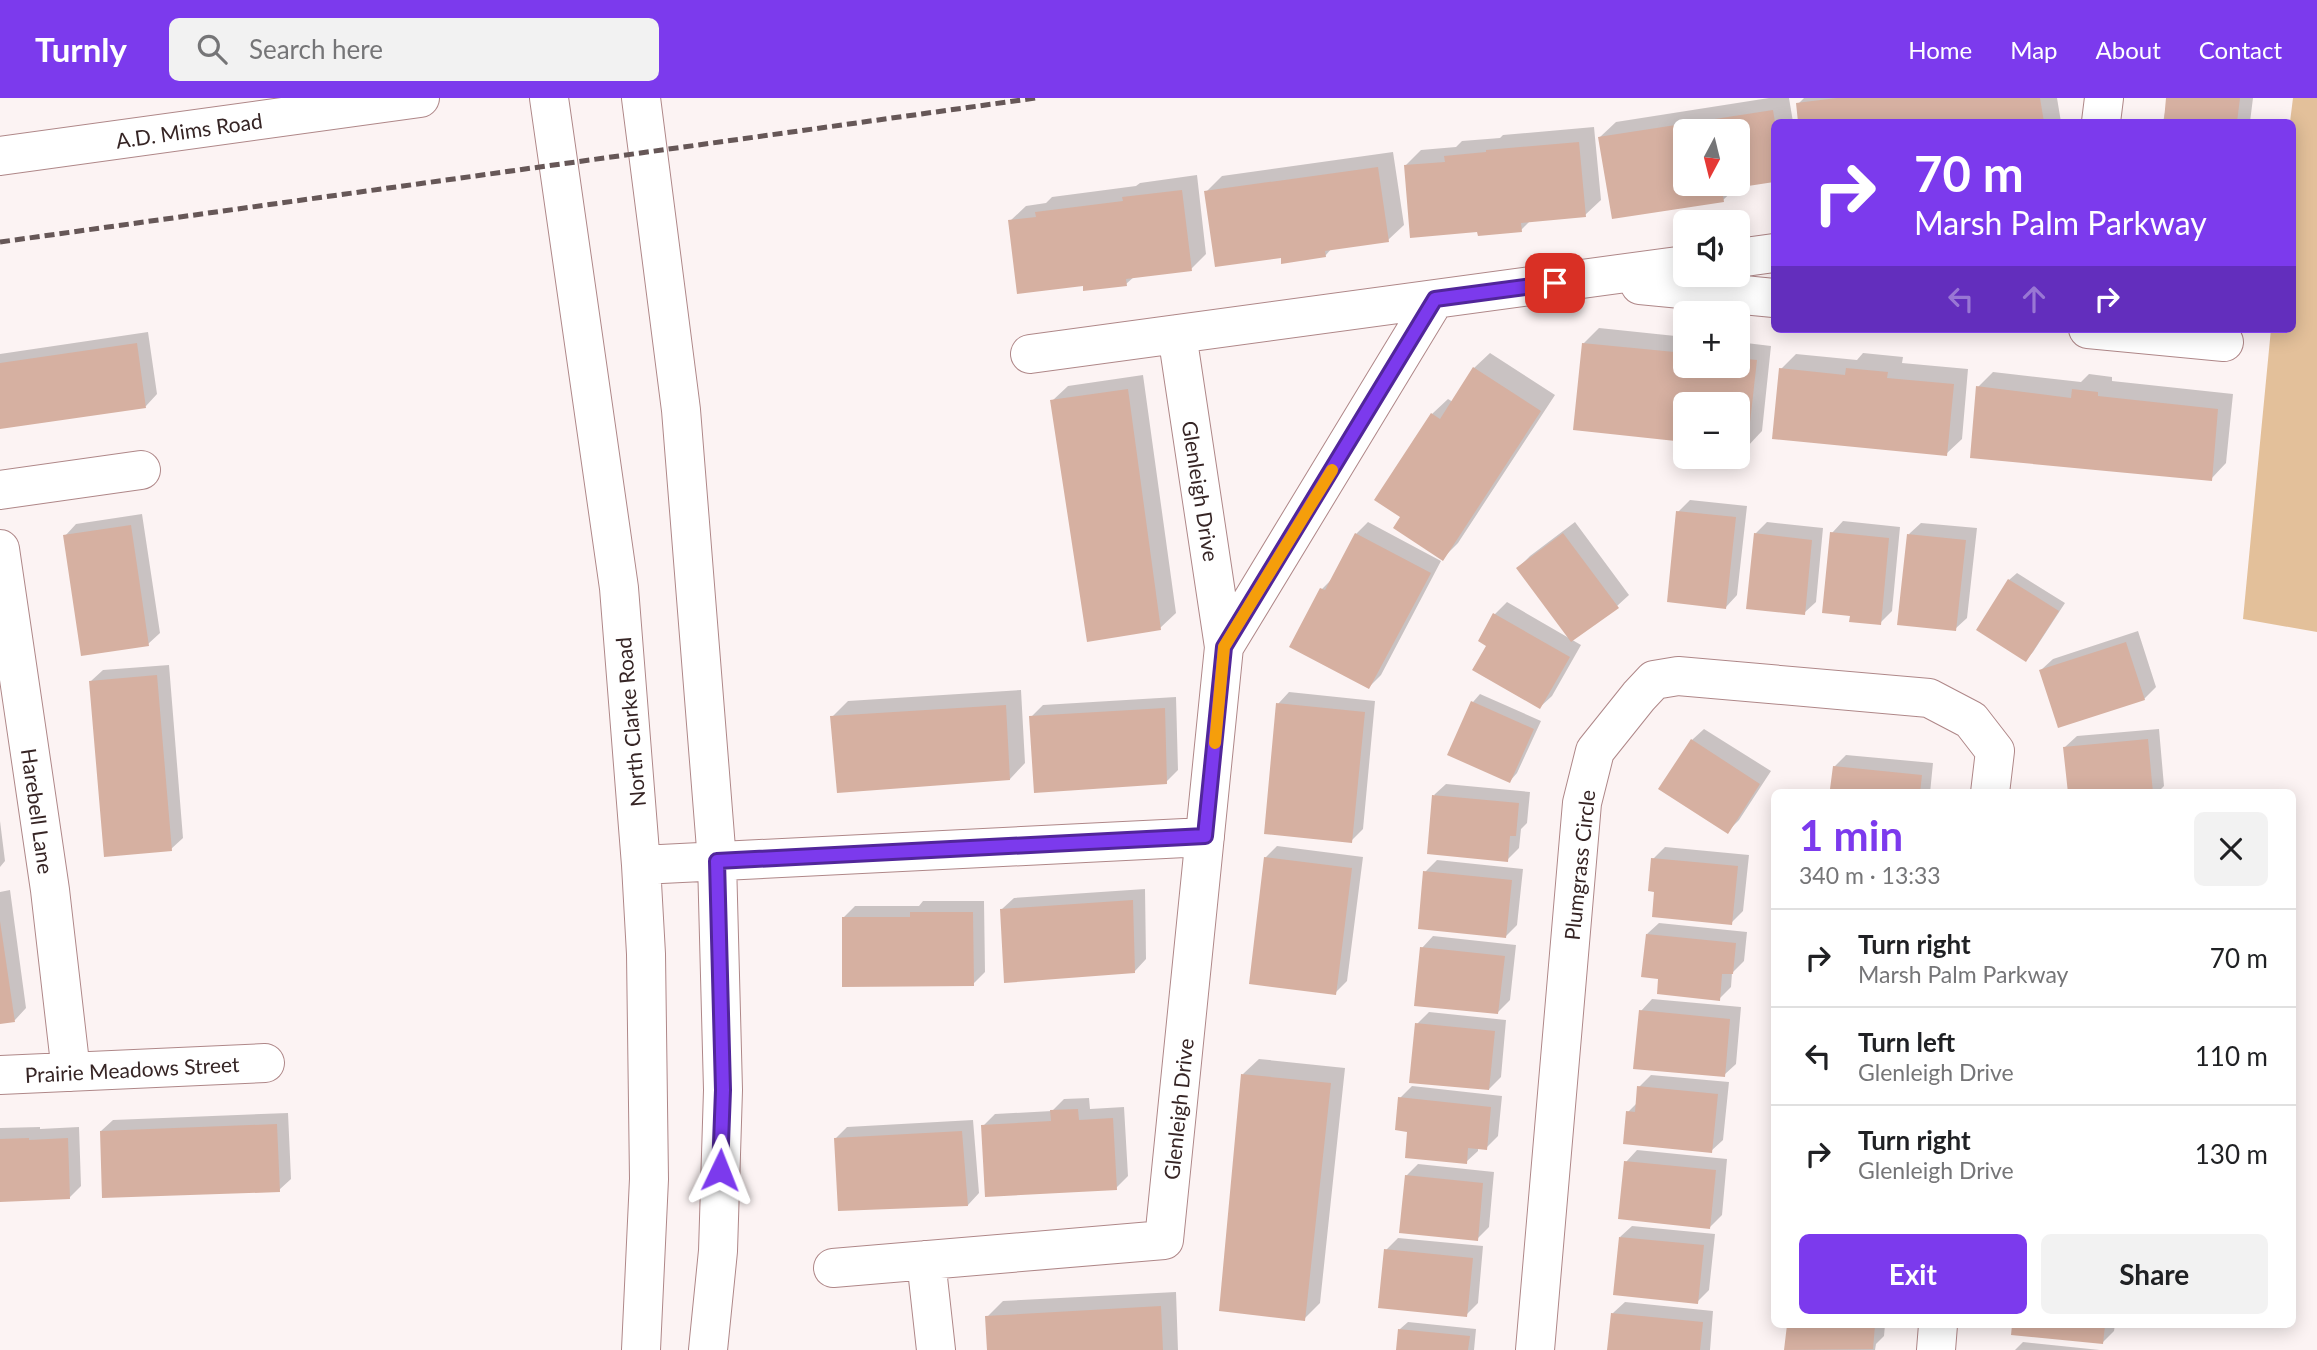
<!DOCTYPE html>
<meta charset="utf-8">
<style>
body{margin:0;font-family:Lato,sans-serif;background:#f2f2f2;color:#202124;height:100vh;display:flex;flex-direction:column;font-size:26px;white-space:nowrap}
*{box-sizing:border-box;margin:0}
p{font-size:23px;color:#757577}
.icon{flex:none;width:38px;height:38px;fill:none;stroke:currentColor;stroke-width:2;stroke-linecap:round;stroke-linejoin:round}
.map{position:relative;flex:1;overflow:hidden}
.details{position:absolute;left:1771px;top:691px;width:525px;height:539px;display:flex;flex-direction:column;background:#fff;border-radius:10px;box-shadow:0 4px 18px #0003}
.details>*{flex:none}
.guide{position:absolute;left:1771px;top:21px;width:525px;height:214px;border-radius:10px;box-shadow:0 4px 18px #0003;background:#7c3aed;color:#fff;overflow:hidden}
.needle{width:46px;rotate:187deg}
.fabs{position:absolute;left:1673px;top:21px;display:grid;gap:14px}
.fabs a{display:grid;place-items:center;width:77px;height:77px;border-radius:10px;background:#fff;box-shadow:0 4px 18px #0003;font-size:35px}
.pin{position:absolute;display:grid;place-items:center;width:60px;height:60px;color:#fff;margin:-30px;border-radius:14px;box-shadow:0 4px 10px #0006}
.me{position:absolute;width:77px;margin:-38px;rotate:2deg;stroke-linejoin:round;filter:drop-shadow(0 0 5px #0008)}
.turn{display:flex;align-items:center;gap:24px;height:147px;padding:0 28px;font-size:32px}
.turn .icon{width:91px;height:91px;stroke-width:2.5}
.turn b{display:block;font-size:49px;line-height:60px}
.lanes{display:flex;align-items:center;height:66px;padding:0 28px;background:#0003;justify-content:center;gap:35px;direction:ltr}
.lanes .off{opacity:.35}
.round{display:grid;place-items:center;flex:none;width:74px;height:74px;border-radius:10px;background:#f2f2f2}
.head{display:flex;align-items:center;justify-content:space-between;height:119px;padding:0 28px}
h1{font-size:42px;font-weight:700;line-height:52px;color:#7c3aed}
.action{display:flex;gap:14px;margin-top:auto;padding:14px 28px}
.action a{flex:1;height:80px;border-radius:10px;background:#7c3aed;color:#fff;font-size:28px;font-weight:700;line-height:80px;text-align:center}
.action a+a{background:#f2f2f2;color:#202124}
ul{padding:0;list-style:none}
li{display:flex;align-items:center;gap:21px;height:98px;padding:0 28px;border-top:2px solid #e0e0e0}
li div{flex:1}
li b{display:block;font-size:26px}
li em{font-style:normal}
header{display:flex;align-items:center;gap:42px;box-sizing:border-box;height:98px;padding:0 35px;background:#7c3aed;color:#fff}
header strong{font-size:33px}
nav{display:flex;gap:38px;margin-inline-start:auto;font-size:24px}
.search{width:490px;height:63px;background:#f2f2f2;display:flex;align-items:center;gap:18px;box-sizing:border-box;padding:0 24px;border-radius:10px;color:#757577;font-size:26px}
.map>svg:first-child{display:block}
.green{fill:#e3c09a}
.shadow{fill:#0003;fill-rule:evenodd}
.building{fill:#d6b0a1;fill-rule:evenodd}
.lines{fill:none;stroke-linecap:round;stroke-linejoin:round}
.minor-casing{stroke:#af8788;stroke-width:40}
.minor{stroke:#fff;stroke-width:38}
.rail{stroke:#665757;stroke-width:5;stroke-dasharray:10 5;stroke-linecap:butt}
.route-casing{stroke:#51269a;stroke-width:18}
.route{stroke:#7c3aed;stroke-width:12}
.slow{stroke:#f59e0b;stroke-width:12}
.labels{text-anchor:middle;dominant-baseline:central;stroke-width:7;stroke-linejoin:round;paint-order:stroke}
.street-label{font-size:21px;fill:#362525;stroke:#fff}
</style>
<header>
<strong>Turnly</strong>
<div class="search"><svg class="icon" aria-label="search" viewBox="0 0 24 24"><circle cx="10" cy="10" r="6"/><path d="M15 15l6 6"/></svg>Search here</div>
<nav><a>Home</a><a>Map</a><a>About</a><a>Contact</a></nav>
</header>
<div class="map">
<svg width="2317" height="1252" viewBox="0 0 2317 1252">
<rect width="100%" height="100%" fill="#fcf3f3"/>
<path class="green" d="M2293,0h24v534l-74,-13 28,-290h21v-207h-2z"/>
<path class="shadow" d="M1769,0h20l4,24h-19v58l-36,6 -15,14 -109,17 -14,-80 16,-15zM1685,33h53v53h-53z
M1804,0h253l4,24h-261l-2,-18z
M2168,0h85l-3,24h-87z
M1594,29l7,73 -16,15 -54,5 -10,10 -116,-64 16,-16 35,-3 6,-6 38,-3 3,-3z
M1393,54l11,73 -16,15 -56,8 -7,8h-43l-76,-64 16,-16z
M1197,77l9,79 -15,15 -56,7 -9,8h-42l-74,-63 16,-15 20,-3 6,-6 84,-11 4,-3z
M1599,230l86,9v29h53v-24l33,4 -9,85 -15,16 -9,-1v-42h-53v36l-110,-11 8,-85z
M148,234l9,62 -11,12 -146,22v-74z
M1490,255l65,42 -97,148 -15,15 -40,-41 29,-103 16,-15 5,3 21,-34z
M1863,255l40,4 -1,6 66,6 -6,70 -16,15 -165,-85 15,-15 61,6z
M1993,274l88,10 8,-8 23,3v4l121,13 -7,69 -15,16 -233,-92z
M1143,277l33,238 -16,15 -108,-227 16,-15z
M1690,402l57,6 -10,89 -11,12 -48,-95z
M142,416l18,119 -12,11 -83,-108 11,-12z
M1843,423l57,6 -8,84 -12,12 -28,-9 -20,-81z
M1368,424l73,39 -60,114 -12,12 -47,-98 12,-12 22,-43z
M1575,424l54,73 -12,11 -99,-38 12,-12z
M1767,424l56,6 -7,74 -12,11 -49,-79z
M1921,425l56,5 -10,90 -12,11 -46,-95z
M2017,475l48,30 -32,49 -7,8 -17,-80z
M1507,504l74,43 -29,51 -12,11 -52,-62 -8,-5 15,-26z
M2138,533l18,56 -12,12 -103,-29 12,-11z
M169,567l14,173 -12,11 -80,-168 12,-11z
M1021,592l4,73 -15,16 -178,-62 16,-16z
M1289,594l86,9 -12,128 -12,12 -73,-137z
M1480,596l61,27 -24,52 -7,8 -37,-79z
M1176,599l2,73 -12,12 -135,-65 12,-12z
M1704,631l67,42 -32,49 -12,12 -35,-92z
M2159,631l5,57 -7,7h-88l-4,-46 12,-11z
M1846,657l87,8 -3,30h-88l-8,-26z
M1446,686l84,8 -3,31 -6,6 -2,19 -12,12 -73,-65z
M0,723l5,40 -5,6z
M1277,748l86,11 -16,124 -12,12 -70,-135z
M1665,749l84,8 -6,56 -12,12 -75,-33 -3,-31z
M1437,762l86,9 -6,56 -12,12 -80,-65z
M1145,791l1,70 -11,12 -133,-62 12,-11z
M10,792l16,118 -11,12 -15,2v-130z
M923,803h61l1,71 -12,12 -130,-66 12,-12h64z
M1659,825l88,9 -3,29 -12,12 -1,14 -12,12 -59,-21 -13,-44z
M1433,838l83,9 -6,55 -12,12 -76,-64z
M1652,901l89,8 -5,57 -12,11 -83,-64z
M1429,914l77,8 -5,57 -12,12 -72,-65z
M1259,961l86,9 -25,235 -16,16 -61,-245z
M1651,977l78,7 -6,58 -12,11 -83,-39 9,-9 2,-16z
M1412,988l90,10 -4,40 -12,12 -8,-1v4l-12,11 -57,-32 -9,-32z
M1089,1000l1,11 34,-2 4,69 -12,12 -133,-62 12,-12 57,-3 12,-12z
M288,1015l3,66 -12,11 -178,-59 12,-11z
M973,1022l6,73 -11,12 -133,-66 12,-12z
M40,1029v2l39,-2 2,59 -12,12 -69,2v-72z
M1637,1052l90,9 -5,56 -12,12 -84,-65z
M1418,1066l76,8 -5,55 -12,12 -71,-63z
M1632,1128l83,8 -6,56 -12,12 -77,-65z
M1398,1140l85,8 -5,57 -12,12 -80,-65z
M1176,1194l2,58h-190l-1,-33 16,-16z
M1625,1204l88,9 -3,39h-101l4,-37z
M1408,1224l68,7 -2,21h-76l2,-21z
M1789,1227h96l-1,11 -8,8 -1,6h-89z
M2014,1227h101l-1,6 -11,11 -90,-8z
M2023,1244l77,8h-85z"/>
<path class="building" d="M1837,0h203l4,24h-246l-2,-19z
M2166,0h74l-3,24h-76l1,-3 2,1z
M1773,12l2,12 -1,60 -52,8 2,12 -112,17 -14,-82zM1685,33h53v53h-53z
M1579,44l7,75 -65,6 1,9 -44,4 -1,-4 -67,6 -6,-73 41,-3 -1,-6 42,-4v-2z
M1378,69l11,75 -64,9 1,6 -45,7v-6l-66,9 -11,-76z
M1182,92l10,81 -66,8 1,7 -44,5v-5l-66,8 -9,-74 28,-3 -1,-5 88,-11 -1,-4z
M137,245l9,65 -146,21v-66z
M1582,245l103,10v13h53v-8l19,2 -10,89 -9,-1v-44h-53v38l-112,-12z
M1473,269l68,44 -98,150 -50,-33 7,-11 -26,-17 57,-87 9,6z
M1779,270l66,7 1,-7 42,4 -1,6 67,6 -7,72 -175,-17z
M1976,288l95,12 1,-9 26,3v4l120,13 -6,72 -242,-23z
M1128,291l33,241 -74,12 -37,-242z
M1676,413l60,6 -10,92 -59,-7z
M131,427l18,121 -68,10 -18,-121z
M1830,434l59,6 -8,87 -32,-3 1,-6 -28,-3z
M1355,435l76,40 -62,116 -80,-42 31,-59 5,2z
M1563,435l56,75 -48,34 -55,-74z
M1754,435l58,7 -7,75 -59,-6z
M1907,436l59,6 -10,91 -59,-6z
M2008,481l51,32 -33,51 -50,-32z
M1493,515l77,44 -30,52 -68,-39 14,-24 -8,-5z
M2126,544l19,58 -87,28 -19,-58z
M157,577l15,176 -68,6 -15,-176z
M1471,603l63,28 -24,54 -63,-28z
M1276,605l89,9 -13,131 -88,-9z
M1006,607l4,75 -173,13 -7,-77z
M1165,610l2,76 -133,9 -5,-77z
M1691,641l69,45 -32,50 -70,-45z
M2148,641l5,54h-85l-5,-46z
M1833,668l89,9 -2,18h-79v-4h-11z
M1432,697l87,8 -3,33h-6l-2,26 -81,-8z
M1264,759l88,11 -16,127 -87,-11z
M1651,760l87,8 -6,59 -80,-8 2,-25 -6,-1z
M1423,773l89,9 -6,58 -88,-9z
M1133,802l2,73 -131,10 -4,-74z
M910,814h63l1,74 -132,1v-70h68z
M0,823l15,101 -15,2z
M1646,836l90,9 -3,31h-11l-2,27 -63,-7 1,-15 -17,-2z
M1420,849l85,9 -7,58 -84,-8z
M1639,912l91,9 -5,58 -92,-8z
M1415,925l80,8 -6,59 -80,-7z
M1241,976l90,9 -26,238 -86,-10z
M1637,988l81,8 -6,59 -89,-9 3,-33 9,1z
M1398,999l93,10 -4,43 -19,-2 -1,16 -62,-6 2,-26 -12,-2z
M1078,1011l1,11 34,-2 4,72 -132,7 -4,-72 70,-4 -1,-11z
M277,1026l3,68 -178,6 -2,-67z
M962,1033l6,75 -130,5 -4,-73z
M29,1040v2l39,-2 2,61 -70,3v-63z
M1624,1063l92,9 -6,59 -92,-10z
M1405,1077l78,8 -5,58 -79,-8z
M1619,1139l85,8 -6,59 -85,-9z
M1384,1151l89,9 -6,59 -89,-9z
M1161,1208l2,44h-176l-2,-34z
M1611,1215l92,9 -3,28h-93z
M1787,1227h88l-2,24 -89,1z
M2012,1227h93l-2,19 -92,-9z
M1398,1231l72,7 -2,14h-72z"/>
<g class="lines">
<g class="minor-casing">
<path id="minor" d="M549,0l70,490 22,277 5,89 3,225 -8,171
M641,0l40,312 36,451 6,229 -5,161 -10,99
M2101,24l3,-24
M0,58l420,-58
M1738,160l36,-5
M1640,187l134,13
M2088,231l136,13
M1030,256l655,-89
M0,392l141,-20
M0,451l50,341 21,182
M1224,549l211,-348
M641,767l564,-28
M0,977l265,-12
M926,1162l10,90
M833,1170l331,-28 60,-593 -47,-313
M1535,1252l47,-547 13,-52 44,-55 15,-16 24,-4 251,22 42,22 24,31 -5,42
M1936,1252l2,-25"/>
</g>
<use href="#minor" class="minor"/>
<path class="rail" d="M0,144l1036,-144"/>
</g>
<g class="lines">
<g class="route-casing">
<path id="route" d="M720,1072l3,-80 -6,-229 488,-25 19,-189 211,-348 120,-16"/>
</g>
<use href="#route" class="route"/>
<path class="slow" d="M1215,645l9,-96 108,-177"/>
</g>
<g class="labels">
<g class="street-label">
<text transform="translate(189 32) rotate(-8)">A.D. Mims Road</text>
<text transform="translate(1201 393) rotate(81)">Glenleigh Drive</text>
<text transform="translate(630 624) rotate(-95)">North Clarke Road</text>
<text transform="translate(38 713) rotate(82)">Harebell Lane</text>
<text transform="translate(1579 767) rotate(-84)">Plumgrass Circle</text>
<text transform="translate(132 971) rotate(-3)">Prairie Meadows Street</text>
<text transform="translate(1178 1011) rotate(-84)">Glenleigh Drive</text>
</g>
</g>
</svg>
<div class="fabs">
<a><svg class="needle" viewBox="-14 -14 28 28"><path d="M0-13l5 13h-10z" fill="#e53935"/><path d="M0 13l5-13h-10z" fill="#757577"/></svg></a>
<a><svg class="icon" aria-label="sound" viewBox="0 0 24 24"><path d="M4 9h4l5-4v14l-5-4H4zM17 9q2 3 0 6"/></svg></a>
<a>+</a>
<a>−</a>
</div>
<div class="pin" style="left:1555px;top:185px;background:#d93025"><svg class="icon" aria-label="arrive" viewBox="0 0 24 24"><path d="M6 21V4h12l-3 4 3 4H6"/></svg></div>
<svg class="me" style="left:720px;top:1072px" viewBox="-20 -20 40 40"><path d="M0-17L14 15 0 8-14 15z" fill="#7c3aed" stroke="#fff" stroke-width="4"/></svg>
<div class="guide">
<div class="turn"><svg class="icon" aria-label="right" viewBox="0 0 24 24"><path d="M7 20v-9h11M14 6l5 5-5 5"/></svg><div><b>70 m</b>Marsh Palm Parkway</div></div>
<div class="lanes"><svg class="icon off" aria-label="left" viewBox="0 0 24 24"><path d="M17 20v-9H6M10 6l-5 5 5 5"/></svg><svg class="icon off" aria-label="ahead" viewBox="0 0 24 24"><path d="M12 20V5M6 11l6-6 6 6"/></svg><svg class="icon" aria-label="right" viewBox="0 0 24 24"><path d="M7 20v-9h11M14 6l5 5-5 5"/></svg></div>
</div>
<section class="details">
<div class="head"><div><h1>1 min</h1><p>340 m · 13:33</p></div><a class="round"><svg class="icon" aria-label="close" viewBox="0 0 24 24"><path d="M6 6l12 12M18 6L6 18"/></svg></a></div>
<ul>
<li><svg class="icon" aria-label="right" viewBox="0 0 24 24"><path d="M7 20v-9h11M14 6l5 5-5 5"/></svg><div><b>Turn right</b><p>Marsh Palm Parkway</p></div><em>70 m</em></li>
<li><svg class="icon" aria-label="left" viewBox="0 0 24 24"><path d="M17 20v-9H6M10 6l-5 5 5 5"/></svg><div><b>Turn left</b><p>Glenleigh Drive</p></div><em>110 m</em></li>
<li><svg class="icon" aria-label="right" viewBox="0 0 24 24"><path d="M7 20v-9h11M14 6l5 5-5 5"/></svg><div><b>Turn right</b><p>Glenleigh Drive</p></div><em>130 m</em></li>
</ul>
<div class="action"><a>Exit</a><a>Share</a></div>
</section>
</div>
